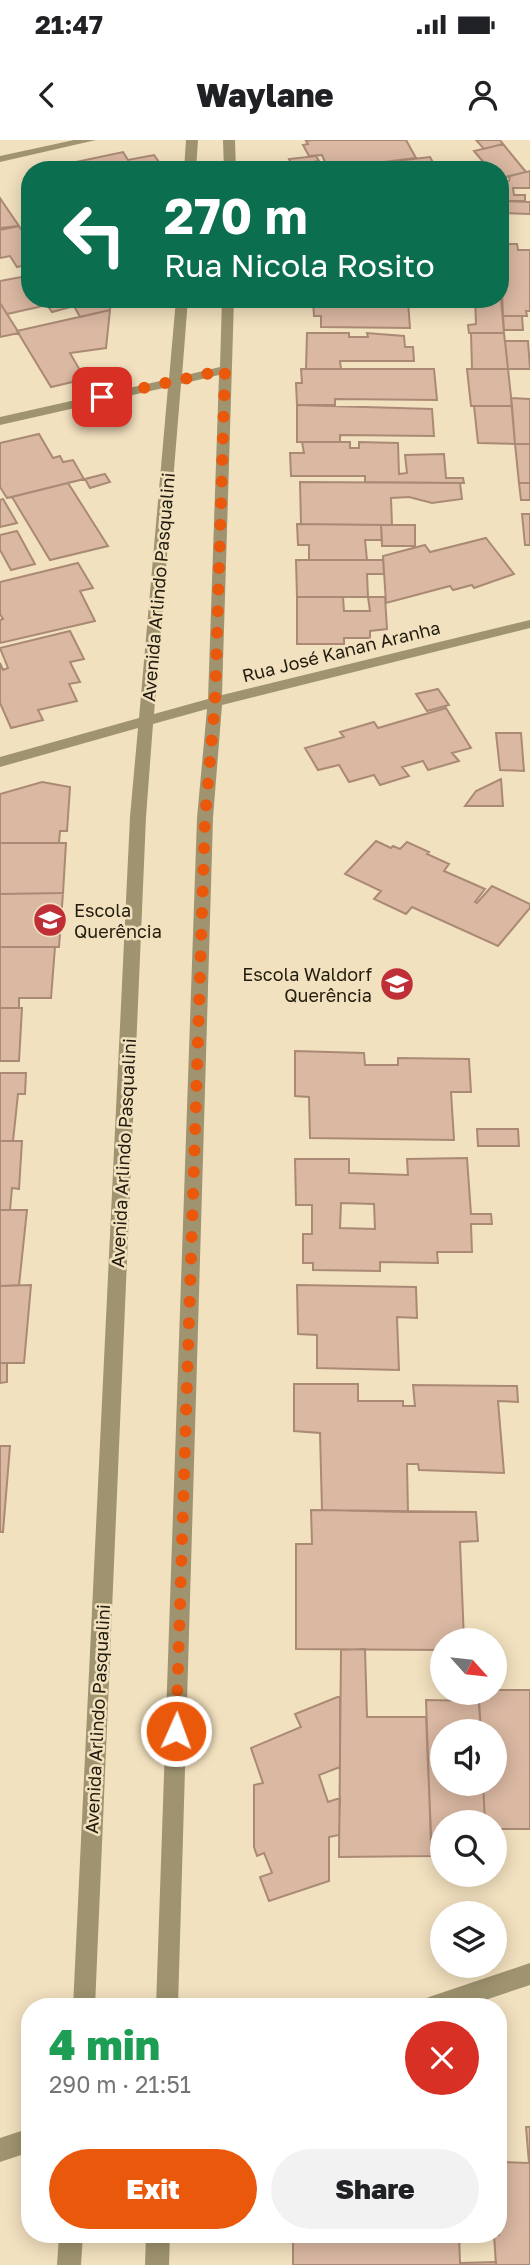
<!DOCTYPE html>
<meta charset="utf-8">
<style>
body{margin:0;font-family:"Golos Text",sans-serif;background:#f2f2f2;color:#202124;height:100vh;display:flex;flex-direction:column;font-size:26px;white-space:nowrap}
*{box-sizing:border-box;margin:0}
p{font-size:23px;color:#757577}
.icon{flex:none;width:38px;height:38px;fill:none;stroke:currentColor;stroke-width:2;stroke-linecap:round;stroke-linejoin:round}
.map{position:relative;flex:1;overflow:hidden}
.details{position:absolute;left:21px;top:1858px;width:486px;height:245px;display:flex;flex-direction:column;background:#fff;border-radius:28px;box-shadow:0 4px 18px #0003}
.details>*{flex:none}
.top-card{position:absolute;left:21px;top:21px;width:488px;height:147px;border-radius:28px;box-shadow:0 4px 18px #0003;background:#0b6e4f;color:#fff;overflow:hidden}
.needle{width:46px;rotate:117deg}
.fabs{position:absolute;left:430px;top:1488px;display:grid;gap:14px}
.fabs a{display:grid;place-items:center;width:77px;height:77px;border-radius:50%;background:#fff;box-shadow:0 4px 18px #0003;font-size:35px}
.pin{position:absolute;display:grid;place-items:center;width:60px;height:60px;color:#fff;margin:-30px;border-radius:14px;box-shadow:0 4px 10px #0006}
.me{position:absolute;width:77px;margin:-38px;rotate:2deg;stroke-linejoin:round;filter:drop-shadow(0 0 5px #0008)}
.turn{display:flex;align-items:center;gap:24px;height:147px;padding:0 28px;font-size:32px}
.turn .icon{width:91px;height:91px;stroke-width:2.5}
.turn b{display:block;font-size:49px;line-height:60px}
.round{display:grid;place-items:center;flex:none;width:74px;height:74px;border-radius:37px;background:#f2f2f2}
.overview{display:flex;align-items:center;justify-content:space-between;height:119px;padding:0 28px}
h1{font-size:42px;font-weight:800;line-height:52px;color:#1e9e55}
.primary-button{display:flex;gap:14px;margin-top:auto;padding:14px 28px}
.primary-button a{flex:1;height:80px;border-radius:42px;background:#ea580c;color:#fff;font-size:28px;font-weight:800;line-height:80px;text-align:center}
.primary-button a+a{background:#f2f2f2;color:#202124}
.status{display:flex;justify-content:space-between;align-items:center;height:49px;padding:0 35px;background:#fff;direction:ltr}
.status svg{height:19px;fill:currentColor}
header{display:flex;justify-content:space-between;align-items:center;height:91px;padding:0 28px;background:#fff;font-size:32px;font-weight:800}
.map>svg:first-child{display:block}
.building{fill:#dab8a2;stroke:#aa8a75;stroke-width:2;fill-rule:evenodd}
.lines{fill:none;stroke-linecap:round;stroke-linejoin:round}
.minor{fill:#9f946f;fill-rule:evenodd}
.route{stroke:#ea580c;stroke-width:12;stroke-dasharray:0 21.6}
.labels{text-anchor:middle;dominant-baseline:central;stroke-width:5;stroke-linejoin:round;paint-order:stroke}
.street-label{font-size:18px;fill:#221c0f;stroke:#f2e1bf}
.poi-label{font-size:18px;fill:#221c0f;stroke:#f2e1bf;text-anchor:start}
</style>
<div class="status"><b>21:47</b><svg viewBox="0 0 49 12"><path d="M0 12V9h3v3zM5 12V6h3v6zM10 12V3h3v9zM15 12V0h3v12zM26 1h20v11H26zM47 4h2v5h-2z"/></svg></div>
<header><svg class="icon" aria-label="back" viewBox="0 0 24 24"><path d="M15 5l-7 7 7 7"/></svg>Waylane<svg class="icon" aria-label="person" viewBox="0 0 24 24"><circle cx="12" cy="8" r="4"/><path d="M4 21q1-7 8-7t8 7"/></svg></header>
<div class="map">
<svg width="530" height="2125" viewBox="0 0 530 2125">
<rect width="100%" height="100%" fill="#f2e1bf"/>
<path class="building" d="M406,0l10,18 -88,11 -6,-14 -13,1 -6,-11 5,-1 -2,-3 6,-1z
M476,0h24l3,4 -19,5z
M503,4l23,28 -26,6v-8h-10l-16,-19z
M123,12l5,8 26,-5 5,7 -38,8h-83z
M316,16l3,5 -27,4 -3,-6z
M430,17l7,13 -111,-1h2z
M530,31v17h-17l1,7h11v6h-25v-20h9l1,-5z
M0,58l6,9 13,19 -19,2z
M500,61l30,1v12l-30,-1z
M19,86l11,17v21l-13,3 -7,-11 -10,2v-28z
M500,104h17l1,6h12v61h-4l1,5h-24z
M21,137l9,10v12h81l-1,11 -30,7 -6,-11 -22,6 -5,-7 -40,9 -7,-11v-22z
M475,159h26l3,34h-35l-1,-8 8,-1z
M313,161h95l2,27 -89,-1v-11h-7z
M0,163l7,11 12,19 -19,4z
M110,170l-4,38 -36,5 15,26 -34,8 -34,-56z
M503,176h19l1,14h-19z
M307,193h42v4h19l-1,-4 37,3 1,11h8l1,14h-74l1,8h-35z
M471,193h33l4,36h-36z
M505,201h23l2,28h-22z
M301,229h133l3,31 -102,-1v6h-38l-1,-22h6z
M467,229h41l4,37h-41z
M511,258l19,1v45h-15z
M297,265l135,4 2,27 -94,-1v7h-43z
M474,266h38l3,38 -37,-1z
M39,294l14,24 7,-2 3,6 10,-2 11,19 -77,19 -7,-11v-44z
M302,302h48v6h9v-6l39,1 1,31 8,-1 -2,-18 39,-1 2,24h17l1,5 -99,-1v-6h-74l-1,-23h14z
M515,304h15v39h-11z
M105,334l5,8 -20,6 -5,-9z
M300,342l160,1 2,16 -30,4 -23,-6 -18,1 1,27 -91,-1z
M68,343l40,63 -58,14 -38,-63z
M519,343h11v17h-9z
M3,359l14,24 -17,4v-27z
M522,374h8v31h-5z
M297,384l84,1 1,15h-17l2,20h-58v-15h-11z
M381,385h34v21h-33z
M17,391l18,33 -24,6 -11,-20v-15z
M486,398l28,36 -40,14 -2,-3 -19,5 -3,-4 -64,17 -3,-47 42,-11 5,7z
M296,420h87l1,14h-17l1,23h-71z
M78,423l15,25 -13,3 15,30 -95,22v-23l3,-1 -3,-5v-32z
M297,457h46l1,14h26l-2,-14h17l2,32 -17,2v7h-26v6h-47z
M70,491l14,28 -14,3 10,20 -11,2 8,17 -39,9 5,10 -32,8 -11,-25v-40l3,7 5,-2 -8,-20z
M438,549l11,16 -22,6 -11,-17z
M446,568l25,40 -19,5 7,8 -31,9 -5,-9 -21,6 7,9 -29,9 -6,-10 -25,7 -10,-17 -21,5 -13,-22 39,-11 -4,-5 34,-10 4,6z
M496,593h25l3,38 -24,-1z
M501,639l2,27h-38l11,-15z
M42,642l28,5 -3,44h-7l-1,12h-59v-49z
M376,701l15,7 2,-2 7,3 7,-7 22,10 -2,2 22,10 -5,7 41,18 -10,13 2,1 15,-17 38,18v4l-32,38 -86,-39 -6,7 -32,-15 7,-8 -36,-17z
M0,703h66l-3,50 -63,1z
M63,753l-4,54h-59v-53z
M0,807h55l-4,51h-32v10h-19z
M0,868h22l-3,53h-19z
M295,911l69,2 1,12h33v-7l71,1 2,33h-20l3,48 -144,-2 -1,-41 -14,-1z
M0,933h26l-1,21h-7l-5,47h-13z
M477,989h41l1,17h-41z
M0,1001h22l-3,48 -7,-1 -2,22h-10z
M467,1018l4,56h20l1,10h-21l1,28h-35l1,11 -58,-1v9l-67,-1v-7h-10v-29h9v-29h-16l-1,-46h54v14l59,2 -1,-16zM341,1063l33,1 1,25 -35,-1z
M0,1070h27l-8,75 -19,1z
M31,1145l-7,78h-24v-77z
M297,1145l119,2 1,31 -20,-1 2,53 -82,-2v-33l-19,-1z
M0,1223h7v19l-7,1z
M294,1244h64v17h45v5h12l-2,-21 104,1 1,16 -20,-1 6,72 -85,-3 -1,-6h-11l1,48 -86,-2 -2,-77 -26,-2z
M0,1306h10l-7,86h-3z
M311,1370l165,2 2,29 -18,1 4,98h-21v10l-147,-1v-105h16z
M365,1509l2,68h59l6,139 -93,1 2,-207z
M495,1550h35v139h-35v-7h-10l-2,-39h12v-52h-14l-3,-39h17z
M340,1556v71l-21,8 9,27 12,-4 -1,37 -10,2v44l-60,20 -9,-24 12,-4 -8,-20 -7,3 -3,-9v-62l9,-2 -12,-35 50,-21 -6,-13z
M426,1560l53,1 2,30h-38v52h40l2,39h-42v25l-12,-1z
M526,1987h4v138h-34l-2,-30h5v-73l30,1z
M293,2095h166l1,28 36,-1v3h-203z"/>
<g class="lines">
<path class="minor" d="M74,0h22l-96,22v-6z
M186,0h12l-2,30h-12z
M223,0h12l1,30h-12z
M176,159h12l-6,77 38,-9 2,-68h12l-12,396 308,-75v8l-308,77 -9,113 -35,1189h-22l41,-1189 10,-109 -54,15 -7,93 -51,1190h-22l57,-1190 8,-89 -138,39v-10l139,-39 29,-331 -168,38v-8l169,-38zM219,235l-11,324 -54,15 27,-330z
M530,1823v22l-66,22h-43l3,-8 8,-3z
M30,1988v24l-30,10v-24z
M59,2095h24l-2,30h-24z
M146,2095h24l-1,30h-24z"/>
</g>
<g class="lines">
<path class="route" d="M102,257l123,-27 -10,332 -10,116 -29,913"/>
</g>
<defs>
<g id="school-disc" transform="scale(1.75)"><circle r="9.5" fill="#bf2f37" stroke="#f2e1bf"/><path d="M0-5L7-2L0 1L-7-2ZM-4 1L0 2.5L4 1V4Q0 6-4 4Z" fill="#fff"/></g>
</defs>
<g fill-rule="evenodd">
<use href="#school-disc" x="50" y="780"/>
<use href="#school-disc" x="397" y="844"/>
</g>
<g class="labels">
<g class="street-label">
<text transform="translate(158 447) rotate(-85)">Avenida Arlindo Pasqualini</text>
<text transform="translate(341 511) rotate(-14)">Rua José Kanan Aranha</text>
<text transform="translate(123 1013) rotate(-87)">Avenida Arlindo Pasqualini</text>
<text transform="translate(97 1579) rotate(-87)">Avenida Arlindo Pasqualini</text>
</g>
<g class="poi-label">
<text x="74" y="770">Escola<tspan x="74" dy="21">Querência</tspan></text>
<text x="372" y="834" text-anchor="end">Escola Waldorf<tspan x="372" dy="21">Querência</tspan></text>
</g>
</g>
</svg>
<div class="fabs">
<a><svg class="needle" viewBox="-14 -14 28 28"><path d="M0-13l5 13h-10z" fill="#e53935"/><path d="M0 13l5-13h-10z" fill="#757577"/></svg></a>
<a><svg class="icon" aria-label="sound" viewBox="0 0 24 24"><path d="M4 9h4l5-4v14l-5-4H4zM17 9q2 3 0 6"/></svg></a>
<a><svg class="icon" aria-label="search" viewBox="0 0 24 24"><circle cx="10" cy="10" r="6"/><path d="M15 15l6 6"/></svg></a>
<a><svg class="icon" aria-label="layers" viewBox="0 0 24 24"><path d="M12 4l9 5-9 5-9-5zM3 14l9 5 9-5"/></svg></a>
</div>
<div class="pin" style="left:102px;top:257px;background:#d93025"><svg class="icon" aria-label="arrive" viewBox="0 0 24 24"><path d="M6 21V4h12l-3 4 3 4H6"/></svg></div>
<svg class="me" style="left:176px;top:1591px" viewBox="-20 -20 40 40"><circle r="17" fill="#ea580c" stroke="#fff" stroke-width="3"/><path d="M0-11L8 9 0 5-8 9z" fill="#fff"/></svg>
<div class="top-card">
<div class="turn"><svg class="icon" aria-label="left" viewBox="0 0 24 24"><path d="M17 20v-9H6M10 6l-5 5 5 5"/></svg><div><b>270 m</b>Rua Nicola Rosito</div></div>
</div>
<section class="details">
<div class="overview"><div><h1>4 min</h1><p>290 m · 21:51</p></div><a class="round" style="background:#d93025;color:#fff"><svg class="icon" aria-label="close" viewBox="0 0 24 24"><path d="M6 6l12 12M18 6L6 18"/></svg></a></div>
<div class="primary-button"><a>Exit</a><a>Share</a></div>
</section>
</div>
